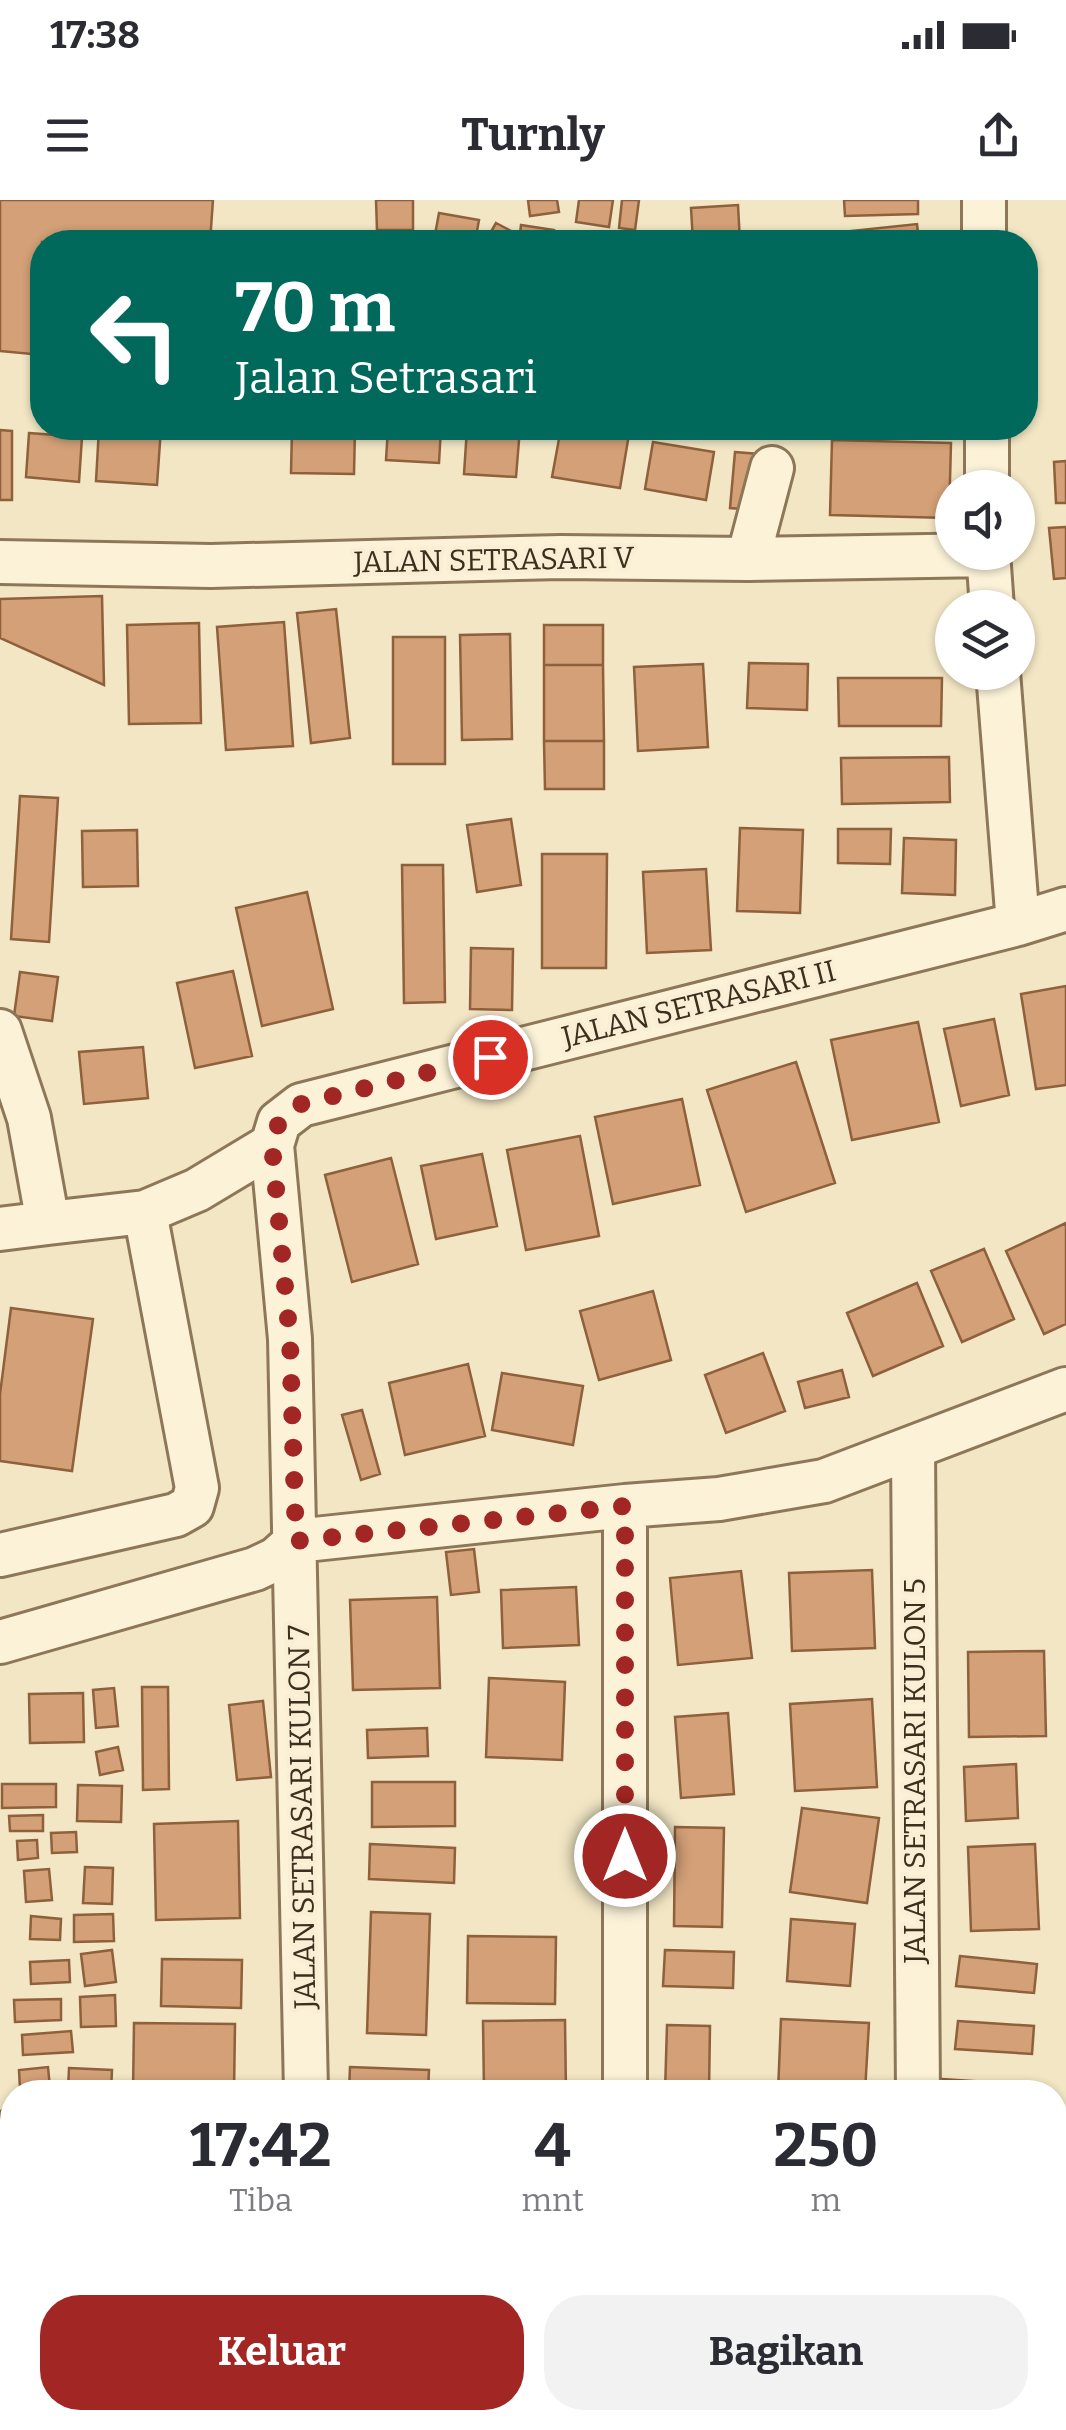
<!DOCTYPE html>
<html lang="id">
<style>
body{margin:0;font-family:Bitter,serif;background:#f2f2f3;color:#2b2b33;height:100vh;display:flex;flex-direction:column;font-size:38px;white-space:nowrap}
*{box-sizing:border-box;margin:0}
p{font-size:32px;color:#7c7c81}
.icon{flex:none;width:55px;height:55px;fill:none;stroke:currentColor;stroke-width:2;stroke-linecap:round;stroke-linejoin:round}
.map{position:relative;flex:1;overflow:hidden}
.sheet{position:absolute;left:0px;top:1880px;width:1068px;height:350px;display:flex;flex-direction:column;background:#fff;border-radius:40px 40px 0 0;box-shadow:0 2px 8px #0004}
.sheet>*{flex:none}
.top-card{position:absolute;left:30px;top:30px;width:1008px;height:210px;border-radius:40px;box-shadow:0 2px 8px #0004;background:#00695c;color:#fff;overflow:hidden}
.buttons{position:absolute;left:935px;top:270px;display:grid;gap:20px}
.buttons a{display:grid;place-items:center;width:100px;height:100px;border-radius:50%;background:#fff;box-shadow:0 2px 8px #0004;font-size:50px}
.pin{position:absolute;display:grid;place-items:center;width:85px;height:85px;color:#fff;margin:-42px;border:5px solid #fff;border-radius:50%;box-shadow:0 2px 10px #0007}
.me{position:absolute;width:110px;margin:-55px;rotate:0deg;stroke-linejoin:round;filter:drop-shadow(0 0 8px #0008)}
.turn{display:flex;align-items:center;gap:35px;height:210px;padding:0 40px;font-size:45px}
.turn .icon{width:130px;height:130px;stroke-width:2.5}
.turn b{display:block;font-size:70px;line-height:85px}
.eta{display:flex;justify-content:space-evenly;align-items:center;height:170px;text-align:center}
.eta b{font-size:60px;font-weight:700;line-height:70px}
.action{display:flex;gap:20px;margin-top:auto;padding:20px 40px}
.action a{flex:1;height:115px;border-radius:40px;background:#a22623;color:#fff;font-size:40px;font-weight:700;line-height:115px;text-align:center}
.action a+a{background:#f2f2f3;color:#2b2b33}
.status{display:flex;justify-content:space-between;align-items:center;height:70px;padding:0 50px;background:#fff;direction:ltr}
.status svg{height:28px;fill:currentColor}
header{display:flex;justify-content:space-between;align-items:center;height:130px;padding:0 40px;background:#fff;font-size:45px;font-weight:700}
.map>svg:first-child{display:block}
.building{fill:#d3a077;stroke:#8f603c;stroke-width:2.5}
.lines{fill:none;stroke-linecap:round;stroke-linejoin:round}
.minor-casing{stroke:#8e7758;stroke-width:48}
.minor{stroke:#fbf2d8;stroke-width:42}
.route{stroke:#a22623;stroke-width:18;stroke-dasharray:0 32.4}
.labels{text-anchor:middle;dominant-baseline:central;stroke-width:8;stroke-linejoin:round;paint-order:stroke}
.street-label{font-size:30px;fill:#3d2e1e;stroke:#f8efd4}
</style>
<div class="status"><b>17:38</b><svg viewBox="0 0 49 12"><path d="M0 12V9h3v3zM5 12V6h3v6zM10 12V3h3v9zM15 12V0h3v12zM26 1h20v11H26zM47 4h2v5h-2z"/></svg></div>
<header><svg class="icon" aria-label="menu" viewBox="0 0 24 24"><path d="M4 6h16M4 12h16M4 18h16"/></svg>Turnly<svg class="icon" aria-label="share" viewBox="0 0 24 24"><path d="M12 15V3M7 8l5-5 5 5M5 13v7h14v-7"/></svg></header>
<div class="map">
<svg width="1066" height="2230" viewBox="0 0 1066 2230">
<rect width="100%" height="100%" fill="#f2e6c4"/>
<path class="building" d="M0,0h213l-3,42h-168v113l-42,-4z
M376,0h37v30h-36z
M528,0h29l2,12 -29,4z
M579,0h34l-4,27 -33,-5z
M622,0h17l-4,30 -16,-2z
M844,0h74v14l-73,2z
M738,5l2,37h-47l-2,-34z
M439,13l40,7 -4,22 -41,-2z
M496,23l17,9 -6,10h-22z
M917,24l2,18h-77l-1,-10z
M521,25l33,5 -1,12h-34z
M99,228h62l-4,57 -61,-4z
M292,228h63l-1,46 -63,-1z
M388,228h53l-2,35 -53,-3z
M467,228h53l-4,49 -52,-3z
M561,228h69l-10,60 -68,-11z
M0,230l12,1v69h-12z
M29,233l53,4 -3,45 -53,-5z
M832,240l119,3 -2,75 -119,-3z
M653,242l61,10 -8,48 -61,-11z
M735,252l24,2 -5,56 -24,-2z
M1066,261v42h-10l-2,-41z
M1066,327v51l-12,1 -5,-51z
M102,396l2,89 -104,-47v-39z
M336,409l14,129 -39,5 -14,-130z
M284,422l9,124 -67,4 -9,-123z
M199,423l2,100 -72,1 -2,-99z
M544,425h59v40h-59z
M510,434l2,105 -50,1 -2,-105z
M393,437h52v127h-52z
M749,463l59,1 -1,46 -60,-2z
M703,464l5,83 -70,4 -4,-84z
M544,465h59l1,76h-60z
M838,478h104l-1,48h-102z
M544,541h60v48h-59z
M949,557l1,45 -108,2 -1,-46z
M20,596l38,2 -9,144 -38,-3z
M511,619l10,66 -44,7 -10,-67z
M740,628l63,2 -3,83 -63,-2z
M838,629h53l-1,35 -52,-1z
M137,630l1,56 -55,1 -1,-56z
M904,638l52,2 -1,55 -53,-2z
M542,654h65l-1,114h-64z
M402,665h41l2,137 -41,1z
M706,669l5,81 -64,3 -4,-81z
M307,692l26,117 -71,17 -26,-118z
M471,748l42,1 -1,61 -42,-1z
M233,771l19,85 -57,12 -18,-85z
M20,772l38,5 -6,44 -38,-5z
M1066,786v99l-30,4 -15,-95z
M994,819l15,76 -48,11 -17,-77z
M918,822l21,100 -87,18 -21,-100z
M143,847l5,51 -64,6 -5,-52z
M796,862l39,121 -89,29 -39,-122z
M682,899l18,86 -87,19 -18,-87z
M580,936l19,100 -73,14 -19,-100z
M482,954l15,72 -61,13 -15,-73z
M391,958l27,106 -66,18 -27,-107z
M1066,1023v101l-22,10 -38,-83z
M984,1049l30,70 -52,23 -31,-71z
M917,1083l26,63 -70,30 -26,-63z
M653,1091l18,69 -72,20 -19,-69z
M11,1108l82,11 -21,152 -72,-10v-67z
M763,1153l22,58 -59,22 -21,-58z
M468,1164l17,72 -80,19 -16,-72z
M842,1170l7,27 -44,11 -7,-26z
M502,1173l81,13 -10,59 -81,-15z
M362,1210l18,64 -19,6 -19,-65z
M474,1349l5,43 -28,3 -5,-43z
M872,1370l3,78 -83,3 -3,-78z
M741,1371l11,87 -74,7 -8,-87z
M576,1387l3,58 -76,3 -2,-58z
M437,1397l3,91 -87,2 -3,-90z
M1044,1451l2,85 -77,1 -1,-85z
M489,1478l76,4 -3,78 -76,-3z
M142,1487h26l1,102 -26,1z
M114,1488l4,38 -22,2 -3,-38z
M83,1493l1,49 -54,1 -1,-49z
M872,1499l5,88 -82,4 -5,-87z
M263,1501l8,76 -34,3 -8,-75z
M728,1513l6,81 -53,4 -6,-81z
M427,1528l1,28 -60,2 -1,-28z
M118,1547l5,23 -23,5 -4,-23z
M1016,1564l2,54 -52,3 -2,-54z
M372,1582h83v44l-83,1z
M2,1584h54v23l-54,1z
M78,1585l44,1 -1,36 -44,-1z
M802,1608l77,10 -12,85 -77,-11z
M43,1615v16h-33l-1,-15z
M238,1621l2,97 -84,2 -2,-96z
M675,1627l49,1 -2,99 -48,-1z
M76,1632l1,20 -25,1 -1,-20z
M37,1640l1,18 -20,2 -1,-19z
M370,1644l85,4 -1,35 -85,-4z
M1035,1644l4,85 -68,2 -3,-84z
M85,1667l28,1 -1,36 -29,-1z
M49,1669l3,31 -26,2 -2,-31z
M371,1712l59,2 -4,121 -59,-2z
M113,1714l1,27 -40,1v-27z
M31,1716l30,3 -1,21 -30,-1z
M791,1719l64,5 -5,62 -63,-5z
M468,1736l88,1 -1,67 -88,-1z
M112,1750l4,32 -31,4 -4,-32z
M665,1750l69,2 -1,36 -70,-2z
M960,1756l77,8 -3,29 -78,-7z
M162,1759l80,1 -1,48 -80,-2z
M69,1760l1,22 -39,2 -1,-22z
M115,1795l1,31 -35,1 -1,-30z
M61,1799v21l-46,2 -1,-22z
M781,1819l88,4 -4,69h-87z
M565,1820l1,72h-82l-1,-71z
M958,1821l76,5 -2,28 -77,-5z
M134,1823l101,1 -1,68h-101z
M667,1825l43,1 -1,66h-44z
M71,1831l2,21 -50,3 -1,-20z
M48,1867l2,21 -30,1 -1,-19z
M350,1867l79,3 -1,22h-79z
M69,1868l43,2 -1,22h-43z
M942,1879l92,6 -1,7h-92z
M12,1909v29l-12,1v-28z
M0,1952h12v40l-12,1z
M0,2007h12v21h-12z
M0,2047h9l3,41 -12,1z
M0,2113l12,1v65l-12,-2z
M0,2207l12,5v6h14l28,12h-54z
M88,2218h27v11l-28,-2z
M182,2218h76l-1,12h-75z
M307,2218h43l1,12h-43z
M981,2218h30l-2,12h-29z"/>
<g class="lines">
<g class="minor-casing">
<path id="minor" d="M984,0v42
M987,228v60
M988,352l4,56
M748,359l24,-91
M0,362l211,4 350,-9 187,2 240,-4
M998,472l20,252
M0,831l29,87 19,105 97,-11 52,276 -5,18 -16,9 -176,40
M145,1012l52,-22 75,-45
M0,1029l48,-6
M913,1249l5,643
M0,1442l255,-73 21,-10 20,-18 329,-35 94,-7 105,-18 242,-92
M306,1892l-16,-753 -18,-194 7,-23 22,-17 717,-181 48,-15
M625,1892v-586
M1055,2097l11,2"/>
</g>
<use href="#minor" class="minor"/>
</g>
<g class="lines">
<path class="route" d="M490,857l-189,47 -22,18 -7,23 18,195 6,201 329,-35v350"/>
</g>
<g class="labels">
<g class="street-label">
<text transform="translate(494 360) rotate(-1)">JALAN SETRASARI V</text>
<text transform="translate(699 804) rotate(-14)">JALAN SETRASARI II</text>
<text transform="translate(915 1571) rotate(-90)">JALAN SETRASARI KULON 5</text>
<text transform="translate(302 1617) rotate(-91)">JALAN SETRASARI KULON 7</text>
</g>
</g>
</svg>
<div class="buttons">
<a><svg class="icon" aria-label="sound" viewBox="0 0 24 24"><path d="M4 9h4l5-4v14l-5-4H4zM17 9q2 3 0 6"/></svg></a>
<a><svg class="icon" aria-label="layers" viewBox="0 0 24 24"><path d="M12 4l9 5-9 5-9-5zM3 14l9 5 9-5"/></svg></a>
</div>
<div class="pin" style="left:490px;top:857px;background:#d93025"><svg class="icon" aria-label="arrive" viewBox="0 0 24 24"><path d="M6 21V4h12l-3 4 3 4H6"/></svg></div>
<svg class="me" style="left:625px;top:1656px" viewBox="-20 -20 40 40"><circle r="17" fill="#a22623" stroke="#fff" stroke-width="3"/><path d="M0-11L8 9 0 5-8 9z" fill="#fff"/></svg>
<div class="top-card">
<div class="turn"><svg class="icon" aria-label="left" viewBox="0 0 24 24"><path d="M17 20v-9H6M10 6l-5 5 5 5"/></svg><div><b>70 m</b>Jalan Setrasari</div></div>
</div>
<section class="sheet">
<div class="eta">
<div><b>17:42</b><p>Tiba</p></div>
<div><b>4</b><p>mnt</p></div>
<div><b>250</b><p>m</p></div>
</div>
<div class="action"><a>Keluar</a><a>Bagikan</a></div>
</section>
</div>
